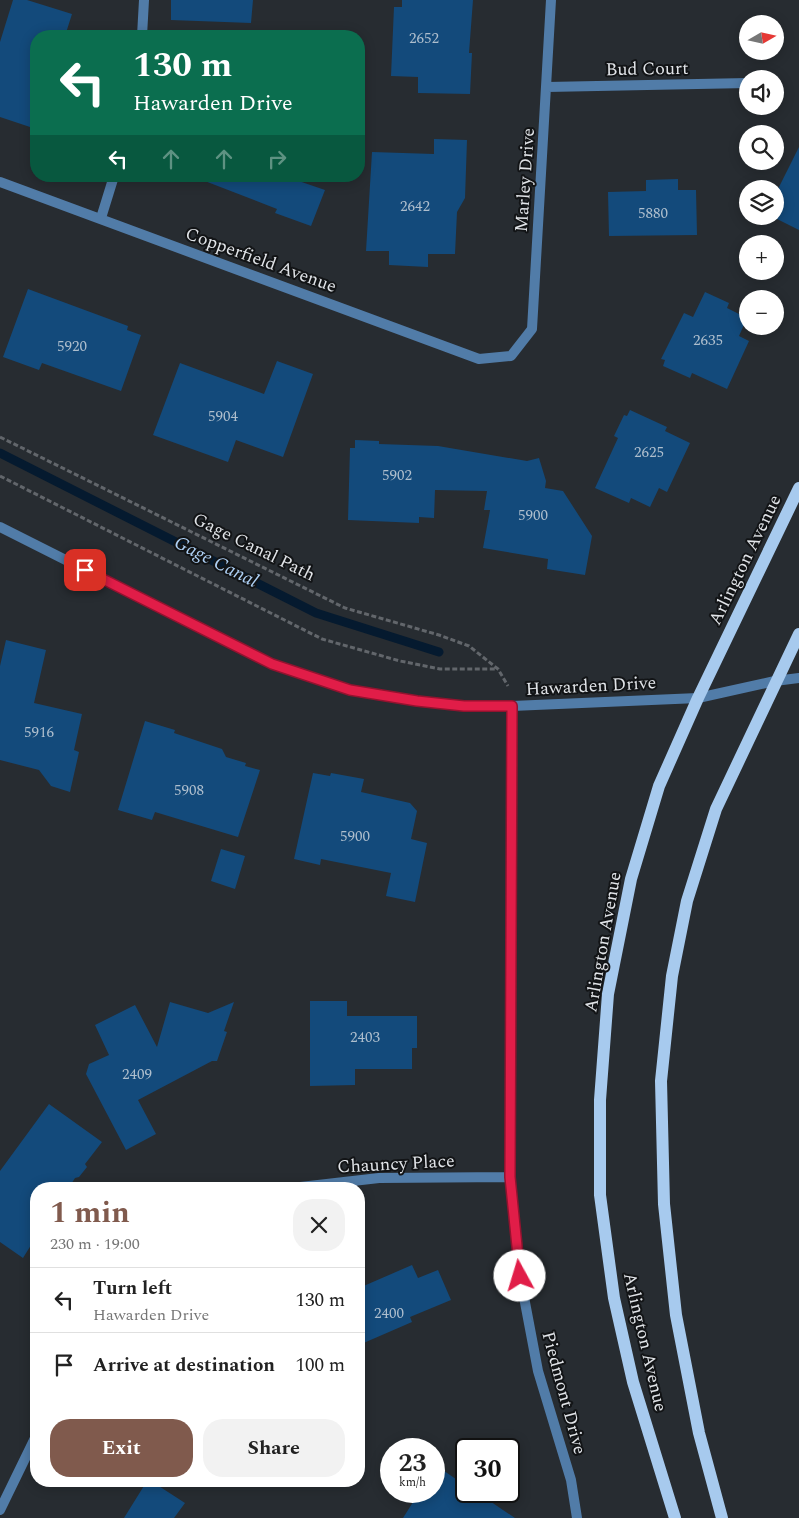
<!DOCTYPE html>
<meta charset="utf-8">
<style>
body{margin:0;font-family:Spectral,serif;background:#f2f2f2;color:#222;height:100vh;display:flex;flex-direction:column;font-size:19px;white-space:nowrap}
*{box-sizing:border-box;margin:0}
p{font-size:16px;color:#767676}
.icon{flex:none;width:28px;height:28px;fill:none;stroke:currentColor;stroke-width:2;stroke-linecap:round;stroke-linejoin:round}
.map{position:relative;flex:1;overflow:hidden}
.drawer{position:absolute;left:30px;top:1182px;width:335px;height:305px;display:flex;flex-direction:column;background:#fff;border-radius:20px;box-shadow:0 2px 12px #0003}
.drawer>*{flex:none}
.guide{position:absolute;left:30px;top:30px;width:335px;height:152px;border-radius:20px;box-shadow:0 2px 12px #0003;background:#0b6e4f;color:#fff;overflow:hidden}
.needle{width:32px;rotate:81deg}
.buttons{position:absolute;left:739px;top:15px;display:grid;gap:10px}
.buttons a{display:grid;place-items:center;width:45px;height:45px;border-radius:50%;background:#fff;box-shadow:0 2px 12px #0003;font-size:25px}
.speed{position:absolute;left:380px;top:1438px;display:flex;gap:10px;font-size:25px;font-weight:700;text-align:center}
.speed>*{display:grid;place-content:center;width:65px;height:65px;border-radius:50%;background:#fff;box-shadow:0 2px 12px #0003;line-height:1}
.speed small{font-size:12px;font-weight:400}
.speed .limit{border:2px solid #111;border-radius:8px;background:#fff;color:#111}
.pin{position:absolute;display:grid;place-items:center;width:42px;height:42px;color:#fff;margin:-21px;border-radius:10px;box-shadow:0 2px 8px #0006}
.me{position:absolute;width:55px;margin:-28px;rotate:354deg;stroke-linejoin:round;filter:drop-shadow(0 0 4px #0008)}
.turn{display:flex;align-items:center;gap:18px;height:105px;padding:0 20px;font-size:22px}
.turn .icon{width:65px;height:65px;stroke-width:2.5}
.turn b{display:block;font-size:35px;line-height:42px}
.lanes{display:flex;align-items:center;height:48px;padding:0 20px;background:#0003;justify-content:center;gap:25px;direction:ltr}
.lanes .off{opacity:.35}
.round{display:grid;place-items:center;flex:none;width:52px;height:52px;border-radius:20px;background:#f2f2f2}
.head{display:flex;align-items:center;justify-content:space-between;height:85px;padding:0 20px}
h1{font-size:30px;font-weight:700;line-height:38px;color:#805a4d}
.cta{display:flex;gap:10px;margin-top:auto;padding:10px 20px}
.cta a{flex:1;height:58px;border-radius:20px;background:#805a4d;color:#fff;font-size:20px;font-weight:700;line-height:58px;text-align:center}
.cta a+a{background:#f2f2f2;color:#222}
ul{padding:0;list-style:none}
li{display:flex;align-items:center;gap:15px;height:65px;padding:0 20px;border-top:1px solid #e0e0e0}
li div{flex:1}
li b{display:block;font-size:19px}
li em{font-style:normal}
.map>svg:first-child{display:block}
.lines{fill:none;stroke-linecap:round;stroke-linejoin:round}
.stream{stroke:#051a2f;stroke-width:9}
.building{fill:#134a7b}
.path{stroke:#62666b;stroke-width:3;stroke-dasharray:5 2.5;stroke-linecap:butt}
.minor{stroke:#517ca8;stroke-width:10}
.primary{stroke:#a7caee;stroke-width:12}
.route-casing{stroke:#92132f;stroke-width:12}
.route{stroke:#e11d48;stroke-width:9}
.labels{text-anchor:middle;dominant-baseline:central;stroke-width:4;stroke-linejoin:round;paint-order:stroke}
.number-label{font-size:15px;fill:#aebecd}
.street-label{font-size:18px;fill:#e1e4e8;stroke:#121416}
.water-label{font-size:19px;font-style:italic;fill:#adcff3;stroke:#121416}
</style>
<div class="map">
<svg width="799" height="1518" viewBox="0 0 799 1518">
<rect width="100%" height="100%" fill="#272c31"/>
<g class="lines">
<path class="stream" d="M0,453l316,160 123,39"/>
</g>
<path class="building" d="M13,0h14l45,14 -7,22h-29v93l-36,-12v-75z
M171,0h82l-2,23 -80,-3z
M402,0h71l-4,53h3l-2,41 -52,-1v-16l-27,-1 3,-69h8z
M434,139l33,1 -2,58 -8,14 -2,42h-27v13l-39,-2v-14h-23l6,-99 62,2z
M799,147v83l-24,-12v-23z
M198,176h86l41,14 -14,36 -36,-13 2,-4 -80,-31z
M678,179v11h18l1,45 -88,1 -1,-44 38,-1v-11z
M28,289l100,37 -1,4 14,5 -20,56 -79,-28 -3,7 -36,-13z
M705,292l24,11 -2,5 20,10 -8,18 10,5 -22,48 -35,-16 -2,5 -27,-12 2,-6 -4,-1 23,-46 9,4z
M277,361l36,13 -30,83 -47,-17 -8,22 -75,-27 27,-72 84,31z
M630,410l37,17 -2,4 25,12 -23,49 -8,-4 -9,19 -19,-9 -2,5 -34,-15 23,-50 -4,-2 10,-21 3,1z
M355,440l24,1v3l59,2 89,15 12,-3 7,23 -1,7 18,3 29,45 -7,39 -38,-6 1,-10 -65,-11 7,-38h-6l3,-19 -52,-1 -1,28 -15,-1v6l-71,-3 2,-72h5z
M6,640l40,10 -12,53 48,11 -8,36 5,2 -9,40 -19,-6 -12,-16 -39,-10v-94z
M145,721l30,9 -1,3 48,16 4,8 20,6 -1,3 15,4 -22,67 -83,-25 -3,8 -34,-10z
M313,773l17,3 1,-3 33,6 -3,13 49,11 7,8 -6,28 16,4 -12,59 -29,-6 5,-23 -70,-14 -1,6 -26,-6z
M221,849l24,7 -10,33 -24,-8z
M310,1001h37v15h70v32h-5v21h-57v16l-45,1z
M170,1002l38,11 26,-11 -10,29 3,1 -10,29h-5l-74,39 18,34 -30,16 -40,-76 3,-10 20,-9 -14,-30 40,-20 22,42z
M49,1104l53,38 -17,22 2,3 -8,10 -4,1 -7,11h-32v48l-13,21 -23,-16v-71z
M412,1265l6,13 20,-8 13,30 -41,17 2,5 -53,23v-57z
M434,1464l32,22v5h9l40,27h-112l17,-27h14z
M147,1481h4l34,22 -11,15h-50z"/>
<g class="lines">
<path class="path" d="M0,437l345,171 94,27 30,11 29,23 10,17
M0,476l322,163 78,22 40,8h58"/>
<path class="minor" d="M142,36l2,-36
M547,87l201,-4
M0,182l479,177 32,-3 21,-27 19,-329
M101,218l13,-42
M0,527l272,137 78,26 67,11 47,5h48l186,-8 77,-17 24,-3
M512,706l-2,471 10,99 18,95 33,109 6,38
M283,1189l96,-11 131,-1
M0,1510l36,-74"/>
<path class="primary" d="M675,1518l-42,-136 -19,-84 -14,-103v-95l8,-106 23,-115 28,-93 39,-88 101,-210
M722,1518l-23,-85 -23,-118 -12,-111 -3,-123 11,-105 15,-75 29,-92 83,-175"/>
</g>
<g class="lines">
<g class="route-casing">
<path id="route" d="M85,570l187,94 78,26 67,11 47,5h48l-2,471 10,99"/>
</g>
<use href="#route" class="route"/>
</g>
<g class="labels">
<g class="number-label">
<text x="424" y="38">2652</text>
<text x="415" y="206">2642</text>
<text x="653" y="213">5880</text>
<text x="708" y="340">2635</text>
<text x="72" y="346">5920</text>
<text x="223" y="416">5904</text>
<text x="649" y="452">2625</text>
<text x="397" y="475">5902</text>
<text x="533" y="515">5900</text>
<text x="39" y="732">5916</text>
<text x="189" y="790">5908</text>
<text x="355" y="836">5900</text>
<text x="365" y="1037">2403</text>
<text x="137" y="1074">2409</text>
<text x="389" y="1313">2400</text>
</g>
<g class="street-label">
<text transform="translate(647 69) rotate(-1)">Bud Court</text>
<text transform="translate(525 180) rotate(-86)">Marley Drive</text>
<text transform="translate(261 260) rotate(20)">Copperfield Avenue</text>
<text transform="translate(254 547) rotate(26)">Gage Canal Path</text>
<text transform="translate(745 560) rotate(-64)">Arlington Avenue</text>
<text transform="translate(591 686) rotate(-3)">Hawarden Drive</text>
<text transform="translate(603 942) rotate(-80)">Arlington Avenue</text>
<text transform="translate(396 1164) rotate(-3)">Chauncy Place</text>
<text transform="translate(645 1342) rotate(77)">Arlington Avenue</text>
<text transform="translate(564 1393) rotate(75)">Piedmont Drive</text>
</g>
<g class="water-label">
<text transform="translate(216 562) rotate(27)">Gage Canal</text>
</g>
</g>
</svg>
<div class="buttons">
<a><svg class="needle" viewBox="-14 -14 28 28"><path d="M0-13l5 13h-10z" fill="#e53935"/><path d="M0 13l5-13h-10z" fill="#767676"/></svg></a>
<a><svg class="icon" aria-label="sound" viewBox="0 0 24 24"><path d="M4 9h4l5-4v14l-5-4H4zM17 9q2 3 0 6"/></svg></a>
<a><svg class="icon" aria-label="search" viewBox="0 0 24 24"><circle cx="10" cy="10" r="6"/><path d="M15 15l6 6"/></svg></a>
<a><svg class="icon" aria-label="layers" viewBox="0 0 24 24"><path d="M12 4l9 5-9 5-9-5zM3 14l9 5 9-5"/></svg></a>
<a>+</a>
<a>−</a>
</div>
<div class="speed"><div>23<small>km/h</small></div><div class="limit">30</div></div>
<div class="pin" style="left:85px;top:570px;background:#d93025"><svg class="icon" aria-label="arrive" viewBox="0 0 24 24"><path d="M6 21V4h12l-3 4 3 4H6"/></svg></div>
<svg class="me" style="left:520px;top:1276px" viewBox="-20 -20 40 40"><circle r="19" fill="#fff"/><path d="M0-13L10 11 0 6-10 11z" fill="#e11d48"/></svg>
<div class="guide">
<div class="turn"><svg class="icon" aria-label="left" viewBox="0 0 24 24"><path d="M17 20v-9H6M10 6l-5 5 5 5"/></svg><div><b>130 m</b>Hawarden Drive</div></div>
<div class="lanes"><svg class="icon" aria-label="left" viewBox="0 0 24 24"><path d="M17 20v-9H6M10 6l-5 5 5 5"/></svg><svg class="icon off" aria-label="ahead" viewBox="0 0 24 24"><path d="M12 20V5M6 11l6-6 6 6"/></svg><svg class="icon off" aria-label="ahead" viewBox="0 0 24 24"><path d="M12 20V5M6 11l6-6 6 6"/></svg><svg class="icon off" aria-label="right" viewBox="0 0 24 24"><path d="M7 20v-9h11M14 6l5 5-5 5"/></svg></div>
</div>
<section class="drawer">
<div class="head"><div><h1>1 min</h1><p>230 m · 19:00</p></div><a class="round"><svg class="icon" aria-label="close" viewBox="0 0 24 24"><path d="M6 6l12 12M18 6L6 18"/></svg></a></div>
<ul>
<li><svg class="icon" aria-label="left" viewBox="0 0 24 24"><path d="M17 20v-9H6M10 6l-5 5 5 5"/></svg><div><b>Turn left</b><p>Hawarden Drive</p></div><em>130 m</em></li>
<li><svg class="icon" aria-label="arrive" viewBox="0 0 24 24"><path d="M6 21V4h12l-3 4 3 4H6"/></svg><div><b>Arrive at destination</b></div><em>100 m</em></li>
</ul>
<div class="cta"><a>Exit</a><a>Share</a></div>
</section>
</div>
